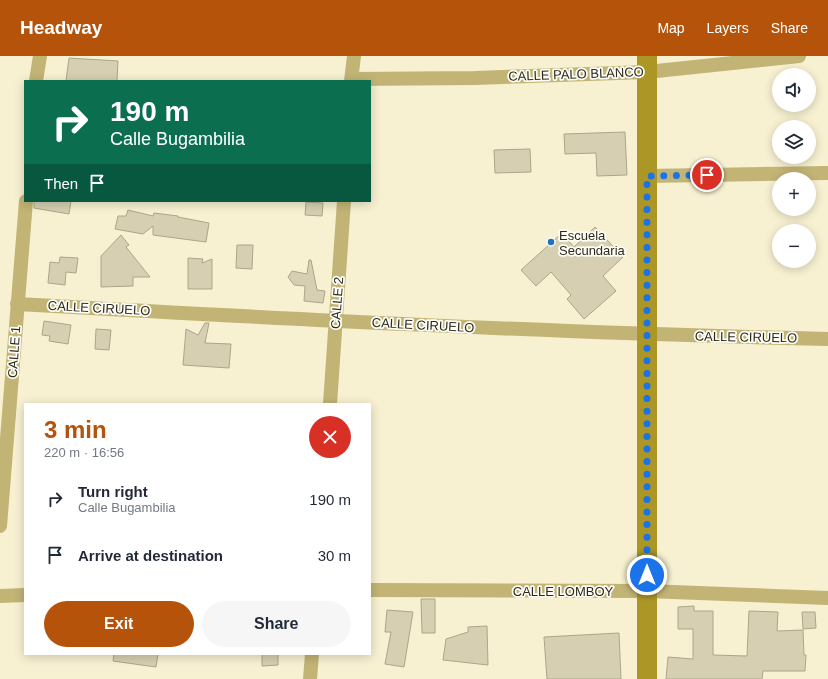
<!DOCTYPE html>
<meta charset="utf-8">
<style>
body{margin:0;font-family:Helvetica,sans-serif;background:#f6f6f7;color:#1f2937;height:100vh;display:flex;flex-direction:column;font-size:15px;white-space:nowrap}
*{box-sizing:border-box;margin:0}
p{font-size:13px;color:#747a83}
.icon{flex:none;width:22px;height:22px;fill:none;stroke:currentColor;stroke-width:2;stroke-linecap:round;stroke-linejoin:round}
.map{position:relative;flex:1;overflow:hidden}
.side{position:absolute;left:24px;top:347px;width:347px;height:252px;display:flex;flex-direction:column;background:#fff;border-radius:0px;box-shadow:0 2px 10px #0003}
.side>*{flex:none}
.banner{position:absolute;left:24px;top:24px;width:347px;height:122px;border-radius:0px;box-shadow:0 2px 10px #0003;background:#0b6e4f;color:#fff;overflow:hidden}
.fabs{position:absolute;left:772px;top:12px;display:grid;gap:8px}
.fabs a{display:grid;place-items:center;width:44px;height:44px;border-radius:50%;background:#fff;box-shadow:0 2px 10px #0003;font-size:20px}
.pin{position:absolute;display:grid;place-items:center;width:34px;height:34px;color:#fff;margin:-17px;border:2px solid #fff;border-radius:50%;box-shadow:0 1px 4px #0007}
.me{position:absolute;width:44px;margin:-22px;rotate:0deg;stroke-linejoin:round;filter:drop-shadow(0 0 3px #0008)}
.turn{display:flex;align-items:center;gap:14px;height:84px;padding:0 20px;font-size:18px}
.turn .icon{width:52px;height:52px;stroke-width:2.5}
.turn b{display:block;font-size:28px;line-height:34px}
.then{display:flex;align-items:center;height:38px;padding:0 20px;background:#0003;gap:8px;font-size:15px}
.round{display:grid;place-items:center;flex:none;width:42px;height:42px;border-radius:21px;background:#f6f6f7}
.head{display:flex;align-items:center;justify-content:space-between;height:68px;padding:0 20px}
h1{font-size:24px;font-weight:700;line-height:30px;color:#b45309}
.button{display:flex;gap:8px;margin-top:auto;padding:8px 20px}
.button a{flex:1;height:46px;border-radius:24px;background:#b45309;color:#fff;font-size:16px;font-weight:700;line-height:46px;text-align:center}
.button a+a{background:#f6f6f7;color:#1f2937}
ul{padding:0;list-style:none}
li{display:flex;align-items:center;gap:12px;height:56px;padding:0 20px}
li div{flex:1}
li b{display:block;font-size:15px}
li em{font-style:normal}
header{display:flex;align-items:center;gap:24px;box-sizing:border-box;height:56px;padding:0 20px;background:#b45309;color:#fff}
header strong{font-size:19px}
nav{display:flex;gap:22px;margin-inline-start:auto;font-size:14px}
.map>svg:first-child{display:block}
.building{fill:#d6cfb1;stroke:#aca688}
.lines{fill:none;stroke-linecap:round;stroke-linejoin:round}
.street{stroke:#c2b475;stroke-width:14}
.secondary{stroke:#ac9626;stroke-width:20}
.route{stroke:#1a73e8;stroke-width:7;stroke-dasharray:0 12.6}
.poi-dot{fill:#2070bf;stroke:#fefdf6;stroke-width:1.5}
.labels{text-anchor:middle;dominant-baseline:central;stroke-width:3.5;stroke-linejoin:round;paint-order:stroke}
.street-label{font-size:13px;fill:#2d2a1e;stroke:#fefdf6}
.poi-label{font-size:13px;fill:#2d2a1e;stroke:#fefdf6;text-anchor:start}
</style>
<header>
<strong>Headway</strong>
<nav><a>Map</a><a>Layers</a><a>Share</a></nav>
</header>
<div class="map">
<svg width="828" height="623" viewBox="0 0 828 623">
<rect width="100%" height="100%" fill="#f7f0d1"/>
<path class="building" d="M69,2l49,3 -1,20h-51z
M625,76l2,43 -30,1 -1,-23 -31,1 -1,-20z
M530,93l1,23 -36,1 -1,-23z
M34,145h37l-2,13 -35,-6z
M306,146l17,1 -1,13 -17,-1z
M128,154l25,6 1,-3 24,3v1l31,6 -3,19 -53,-7v-9l-10,8 -28,-5 3,-13h8z
M595,171l28,30 -20,19 13,15 -32,28 -17,-20 4,-4 -20,-23 -15,14 -15,-16 41,-37 12,14z
M121,179l8,10 -3,2 24,30h-17v9l-32,1v-31z
M237,189h16l-1,24 -16,-1z
M60,201l18,1 -2,15 -10,-1 -1,13 -17,-2 2,-21 9,1z
M188,202l15,1 -1,4 10,-4v30h-24z
M309,204h2l6,30 8,1 -2,12 -19,-2 1,-15 -11,-1 -6,-8 4,-6 15,3z
M44,265l27,4 -3,19 -19,-3 1,-5 -8,-1z
M205,267h4l-4,20 26,1 -2,24 -46,-3 3,-36 12,6z
M96,273l15,1 -2,20 -14,-1z
M421,543h14v34h-13z
M694,550v5h19v44l34,1 2,-45 29,1 -1,19 26,-1 1,25h2l-1,16h-42l-1,8h-96l2,-22 25,2v-30h-15v-22z
M387,554l26,2 -9,55 -19,-3 6,-32h-6z
M802,556h13l1,16 -13,1z
M487,570l1,39 -45,-5 3,-21 22,-7v-5z
M619,577l2,46h-74l-3,-42z
M114,598h44l-2,13 -43,-6z
M262,598h16v11l-16,1z"/>
<g class="lines">
<path class="street" d="M352,23l123,-1 172,-6 152,-16
M36,25l4,-25
M351,25l3,-25
M647,120l181,-3
M17,248c271,15 541,29 811,35
M330,348l14,-203
M0,470l26,-325
M370,534l277,1 181,7
M0,540l25,-1
M310,623l2,-25"/>
<path class="secondary" d="M647,0v623"/>
</g>
<g class="lines">
<path class="route" d="M647,519v-399l60,-1"/>
</g>
<circle class="poi-dot" cx="551" cy="186" r="4"/>
<g class="labels">
<g class="street-label">
<text transform="translate(576 18) rotate(-2)">CALLE PALO BLANCO</text>
<text transform="translate(337 247) rotate(-86)">CALLE 2</text>
<text transform="translate(99 252) rotate(3)">CALLE CIRUELO</text>
<text transform="translate(423 269) rotate(3)">CALLE CIRUELO</text>
<text transform="translate(746 281) rotate(1)">CALLE CIRUELO</text>
<text transform="translate(14 296) rotate(-86)">CALLE 1</text>
<text x="563" y="535">CALLE LOMBOY</text>
</g>
<g class="poi-label">
<text x="559" y="179">Escuela<tspan x="559" dy="15">Secundaria</tspan></text>
</g>
</g>
</svg>
<div class="fabs">
<a><svg class="icon" aria-label="sound" viewBox="0 0 24 24"><path d="M4 9h4l5-4v14l-5-4H4zM17 9q2 3 0 6"/></svg></a>
<a><svg class="icon" aria-label="layers" viewBox="0 0 24 24"><path d="M12 4l9 5-9 5-9-5zM3 14l9 5 9-5"/></svg></a>
<a>+</a>
<a>−</a>
</div>
<div class="pin" style="left:707px;top:119px;background:#d93025"><svg class="icon" aria-label="arrive" viewBox="0 0 24 24"><path d="M6 21V4h12l-3 4 3 4H6"/></svg></div>
<svg class="me" style="left:647px;top:519px" viewBox="-20 -20 40 40"><circle r="17" fill="#1a73e8" stroke="#fff" stroke-width="3"/><path d="M0-11L8 9 0 5-8 9z" fill="#fff"/></svg>
<div class="banner">
<div class="turn"><svg class="icon" aria-label="right" viewBox="0 0 24 24"><path d="M7 20v-9h11M14 6l5 5-5 5"/></svg><div><b>190 m</b>Calle Bugambilia</div></div>
<div class="then">Then<svg class="icon" aria-label="arrive" viewBox="0 0 24 24"><path d="M6 21V4h12l-3 4 3 4H6"/></svg></div>
</div>
<section class="side">
<div class="head"><div><h1>3 min</h1><p>220 m · 16:56</p></div><a class="round" style="background:#d93025;color:#fff"><svg class="icon" aria-label="close" viewBox="0 0 24 24"><path d="M6 6l12 12M18 6L6 18"/></svg></a></div>
<ul>
<li><svg class="icon" aria-label="right" viewBox="0 0 24 24"><path d="M7 20v-9h11M14 6l5 5-5 5"/></svg><div><b>Turn right</b><p>Calle Bugambilia</p></div><em>190 m</em></li>
<li><svg class="icon" aria-label="arrive" viewBox="0 0 24 24"><path d="M6 21V4h12l-3 4 3 4H6"/></svg><div><b>Arrive at destination</b></div><em>30 m</em></li>
</ul>
<div class="button"><a>Exit</a><a>Share</a></div>
</section>
</div>
